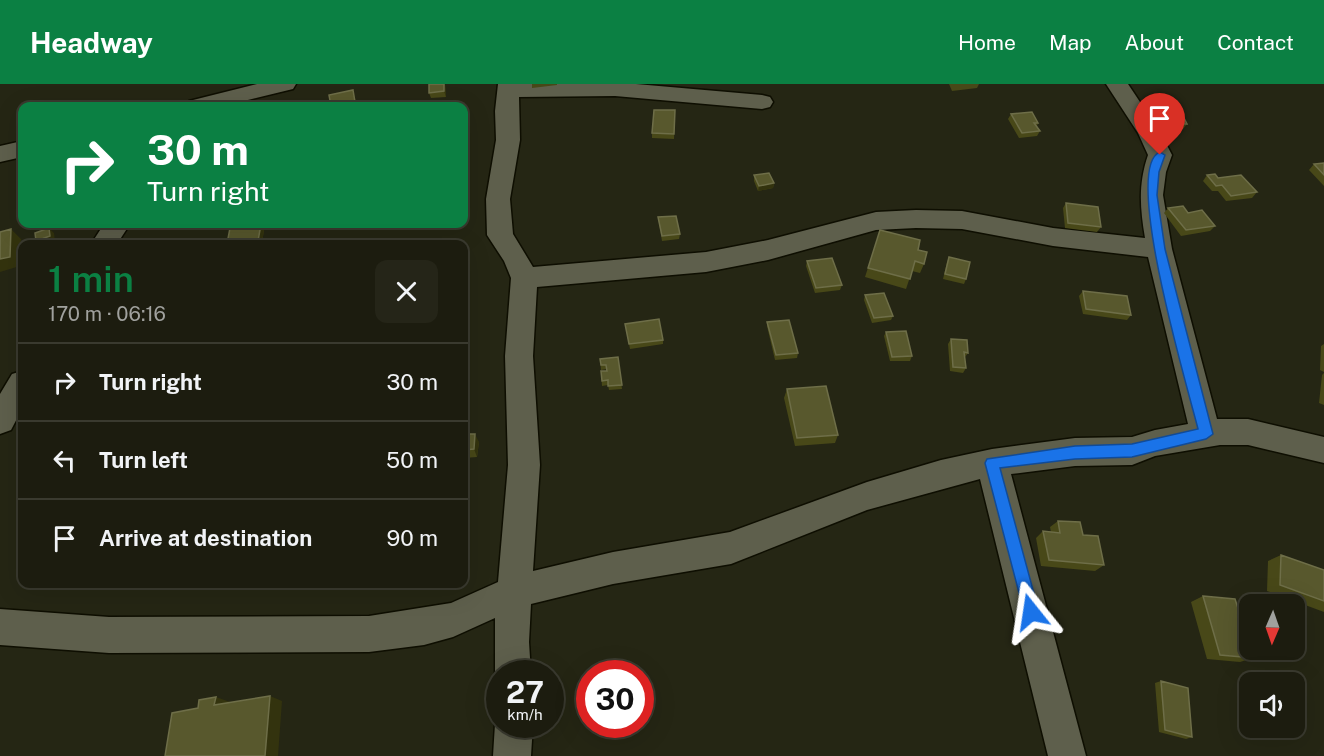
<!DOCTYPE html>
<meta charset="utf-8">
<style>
body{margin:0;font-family:"Public Sans",sans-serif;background:#252518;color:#f1f3f6;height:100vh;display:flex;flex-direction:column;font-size:22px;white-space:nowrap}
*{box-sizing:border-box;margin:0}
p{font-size:20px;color:#a0a19e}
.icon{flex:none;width:33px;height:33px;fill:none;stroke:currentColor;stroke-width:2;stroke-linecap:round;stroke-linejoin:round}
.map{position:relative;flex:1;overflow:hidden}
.details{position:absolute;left:18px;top:156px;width:450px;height:348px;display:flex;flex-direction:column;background:#1c1c0f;border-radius:12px;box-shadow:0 6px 24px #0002,0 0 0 2px #3a3a2f}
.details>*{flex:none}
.hud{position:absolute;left:18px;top:18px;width:450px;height:126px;border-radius:12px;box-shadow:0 6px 24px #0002,0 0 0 2px #3a3a2f;background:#0b8043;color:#fff;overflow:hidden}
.needle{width:39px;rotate:182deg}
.buttons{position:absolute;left:1239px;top:510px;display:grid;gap:12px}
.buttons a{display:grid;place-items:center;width:66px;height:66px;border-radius:12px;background:#1c1c0f;box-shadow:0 6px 24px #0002,0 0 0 2px #3a3a2f;font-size:30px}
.speed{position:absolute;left:486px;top:576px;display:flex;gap:12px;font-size:30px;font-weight:700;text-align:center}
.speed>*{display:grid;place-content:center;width:78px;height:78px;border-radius:50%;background:#1c1c0f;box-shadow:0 6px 24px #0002,0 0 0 2px #3a3a2f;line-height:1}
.speed small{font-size:15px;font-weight:400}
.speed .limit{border:9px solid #d22;background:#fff;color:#111}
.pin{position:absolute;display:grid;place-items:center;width:51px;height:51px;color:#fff;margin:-62px -26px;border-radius:50% 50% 50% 0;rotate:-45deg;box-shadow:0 0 6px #0007}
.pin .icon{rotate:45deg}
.me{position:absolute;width:66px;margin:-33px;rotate:345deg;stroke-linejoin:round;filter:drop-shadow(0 0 4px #0008)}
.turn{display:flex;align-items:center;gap:21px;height:126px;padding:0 30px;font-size:27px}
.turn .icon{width:78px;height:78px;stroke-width:2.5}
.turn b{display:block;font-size:42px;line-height:51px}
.round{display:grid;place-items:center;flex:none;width:63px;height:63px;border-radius:12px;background:#252518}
.headline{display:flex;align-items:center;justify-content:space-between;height:102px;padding:0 30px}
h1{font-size:36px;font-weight:600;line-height:45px;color:#0b8043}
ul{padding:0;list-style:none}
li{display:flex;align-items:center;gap:18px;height:78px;padding:0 30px;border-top:2px solid #3a3a2f}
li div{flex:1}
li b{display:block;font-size:22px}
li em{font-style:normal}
header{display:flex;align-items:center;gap:36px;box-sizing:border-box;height:84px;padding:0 30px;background:#0b8043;color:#fff}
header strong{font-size:28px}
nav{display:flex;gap:33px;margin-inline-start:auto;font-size:21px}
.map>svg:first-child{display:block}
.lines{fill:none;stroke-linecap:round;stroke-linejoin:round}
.minor-casing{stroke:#0e0e01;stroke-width:3}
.minor{fill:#5e5f4c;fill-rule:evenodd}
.wall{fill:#484818}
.shaded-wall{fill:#33330e}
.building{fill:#58582d;stroke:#6e6e48;stroke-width:1.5}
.route{fill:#1a73e8;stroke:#114b97;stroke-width:1.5}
</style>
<header>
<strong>Headway</strong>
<nav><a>Home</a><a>Map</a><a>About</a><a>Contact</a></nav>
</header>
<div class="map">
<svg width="1324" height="672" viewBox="0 0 1324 672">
<rect width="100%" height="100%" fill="#252614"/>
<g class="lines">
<g class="minor-casing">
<path id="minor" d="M257,0h39l-3,5 -70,17h-37l3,-5z
M498,0h138l126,11 8,2 3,5 -3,5 -8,2 -147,-13 -96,1 1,43 -10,59 3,35 20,33 173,-15 62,-12 108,-28 40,-2 46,1 91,17 92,10c-5,-30 -7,-54 3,-83l-10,-22 -32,-49h22l32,48 12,23 -6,17 -3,23 9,54 45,170h31l76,18v26l-76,-18h-28l-65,11 -23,9 -57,1 -64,8 75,282h-38l-68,-277 -113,31 -136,54 -118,20 -82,20 -2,38 2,32h-31v11l-5,-11v-56l-42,19 -29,8 -55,7 -260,1 -109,-8v-36l109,8 260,-1 82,-13 47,-21 10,-117 -3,-109 6,-78 -7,-17 -17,-26 -1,-36 10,-59 -1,-29zM916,144l46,1 91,17 95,11 40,167 -33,6 -23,7 -57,1 -83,11 -51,11 -74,22 -137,50 -117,20 -80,19 7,-106 -7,-109 4,-69 169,-15 62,-12 108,-30z
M22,57v16l-22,5v-16z
M104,140h26l-13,20h-26z
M22,287v38l-11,21 -11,4v-40l12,-20z
M500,630v10h33l-2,32h-38l2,-32z"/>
</g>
<use href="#minor" class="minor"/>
</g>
<path class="wall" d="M429,0h16l1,13 -15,1 -2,-5z
M532,0h25v1l-25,3z
M949,0h30l-2,4 -25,3z
M675,26l-1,29 -22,-1v-5z
M1157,28l30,12 -4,5h-24l-5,-12z
M1011,30l27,9 -1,3 3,5 -3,5 -18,2 -11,-19z
M1324,79v23l-15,-16 5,-6z
M754,91l20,8 -1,5 -15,3 -4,-10z
M1207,91l11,3 39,14 -5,6 -26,3 -8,-10h-6l-9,-10z
M1066,119l35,24 -4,5 -32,-4 -2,-20z
M1168,124l20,5 27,13 -5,5 -29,5 -17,-23z
M658,133l22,17 -1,5 -17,2z
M264,145l-2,15h-35z
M880,146l38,20 6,14 -4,9 -8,-2 -6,18 -41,-12z
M949,173l17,22 -2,5 -21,-5 4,-17z
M807,177l35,24 -2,5 -25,3 -9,-27z
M1083,207l48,24 -4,5 -44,-6 -4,-18z
M865,211l28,21 -2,4 -19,3 -8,-23z
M767,238l31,31 -1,5 -22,2 -8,-34z
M625,240l38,16v4l-33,5z
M886,248l26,24 -2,5h-20l-6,-25z
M951,255l17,14 -3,4 1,11 -3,5 -13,-2 -2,-27z
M1324,260v28l-4,-2 1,-24z
M618,273l4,32 -13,1 -1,-5 -6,1 -1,-15h6v-2l-6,1 -1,-11z
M1324,289v32l-5,-2 3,-28z
M787,305l51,46 -3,8 -40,3 -11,-48z
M464,350l15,8 -2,15 -13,1z
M1058,437l25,14 21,30 -9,6 -54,-5 -5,-28 7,-7 8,1 -1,-5z
M1281,471l43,15v42l-57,-21 1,-30z
M1203,512l50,62 -13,4 -33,-3 -16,-57z
M1161,597l31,56 -6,2 -27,-7 -4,-49z"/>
<path class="shaded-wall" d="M444,0h1l1,13 -2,-6z
M353,6l4,16h-26z
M774,99l-1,5 -15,3 1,-5z
M261,140l3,5 -2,15h-2l-2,-3z
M49,144l5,5 1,8 -10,3h-5l-4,-3z
M11,145l10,10 -1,27 -20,6v-13z
M475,350l4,8 -2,15 -3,-8z
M465,423l4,7 -5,50v-41z
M270,612l12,5 -4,55h-13z
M216,613l14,5 -1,8 -15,-5z"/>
<path class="building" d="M429,0h15v7l-15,2z
M353,6l2,12 -24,4 -2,-11z
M654,26h21l-1,24 -22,-1z
M1032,28l6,11h-4l6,8 -18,2 -11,-19z
M1157,28h24l6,12h-24z
M1324,79v12l-10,-11z
M769,89l5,10 -15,3 -5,-11z
M1215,90l3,4 23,-3 16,17 -26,4 -9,-11 -6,1 -9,-11z
M1066,119l32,4 3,20 -33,-4z
M1183,122l5,7 14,-3 13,16 -29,4 -18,-22z
M676,132l4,18 -18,2 -4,-19z
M261,140l-3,17 -31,3 3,-16z
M49,144l1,8 -14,5 -1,-8z
M11,145l-1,28 -10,2v-27z
M880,146l40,10 -2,10 9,2 -3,12 -9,-3 -5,18 -42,-11z
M949,173l21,5 -4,17 -21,-5z
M832,174l10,27 -26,3 -9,-27z
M1083,207l44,5 4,19 -45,-6z
M884,209l9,23 -19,2 -9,-23z
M659,235l4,21 -34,4 -4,-20z
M789,236l9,33 -22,2 -9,-33z
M906,247l6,25 -20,1 -6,-25z
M951,255l16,1 1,13 -4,-1 2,16 -13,-1z
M618,273l4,28 -14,1v-6l-6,1 -1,-10h6l-1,-6h-5l-1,-6z
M826,302l12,49 -41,3 -10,-49z
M464,350h11l-1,15 -10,1z
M464,423h1l-1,16z
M1058,437l22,1 3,13 15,1 6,29 -55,-5 -6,-29 17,2z
M1281,471l43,15v31l-44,-16z
M1203,512l32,3 15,47v4h1l2,8 -33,-3z
M1161,597l27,7 4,49 -27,-7z
M270,612l-5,60h-100l7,-43 26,-5 1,-8 17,-3 -2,8z"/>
<path class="route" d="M1160,68l5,3 -6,17 -2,23 8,54 48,185 -7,5 -74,18 -57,2 -75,9 39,144 -2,5 -6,2 -5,-2 -2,-5 -39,-149 2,-4 88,-13 57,-2 66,-15c-9,-37 -77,-262 -38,-277z"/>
</svg>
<div class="buttons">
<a><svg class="needle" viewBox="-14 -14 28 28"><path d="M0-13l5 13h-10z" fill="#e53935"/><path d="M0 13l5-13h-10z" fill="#a0a19e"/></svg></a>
<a><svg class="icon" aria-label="sound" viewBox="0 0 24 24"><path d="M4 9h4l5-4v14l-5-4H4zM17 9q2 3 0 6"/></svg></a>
</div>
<div class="speed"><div>27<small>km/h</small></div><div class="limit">30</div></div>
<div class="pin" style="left:1160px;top:71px;background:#d93025"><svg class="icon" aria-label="arrive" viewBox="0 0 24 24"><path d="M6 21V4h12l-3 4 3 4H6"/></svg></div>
<svg class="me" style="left:1031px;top:528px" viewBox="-20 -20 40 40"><path d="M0-17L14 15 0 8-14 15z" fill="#1a73e8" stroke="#fff" stroke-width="4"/></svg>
<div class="hud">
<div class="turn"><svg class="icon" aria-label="right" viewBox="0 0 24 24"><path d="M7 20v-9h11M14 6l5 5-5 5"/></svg><div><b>30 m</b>Turn right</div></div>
</div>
<section class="details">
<div class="headline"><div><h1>1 min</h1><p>170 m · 06:16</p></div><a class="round"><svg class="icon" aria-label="close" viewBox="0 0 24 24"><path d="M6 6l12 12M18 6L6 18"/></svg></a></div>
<ul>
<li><svg class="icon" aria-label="right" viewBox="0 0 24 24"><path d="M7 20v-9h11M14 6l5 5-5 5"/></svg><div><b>Turn right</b></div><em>30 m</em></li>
<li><svg class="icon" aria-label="left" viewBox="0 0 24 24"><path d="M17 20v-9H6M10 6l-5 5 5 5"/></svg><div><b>Turn left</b></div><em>50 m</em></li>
<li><svg class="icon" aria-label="arrive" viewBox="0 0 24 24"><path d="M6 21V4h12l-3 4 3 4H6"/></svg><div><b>Arrive at destination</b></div><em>90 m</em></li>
</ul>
</section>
</div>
